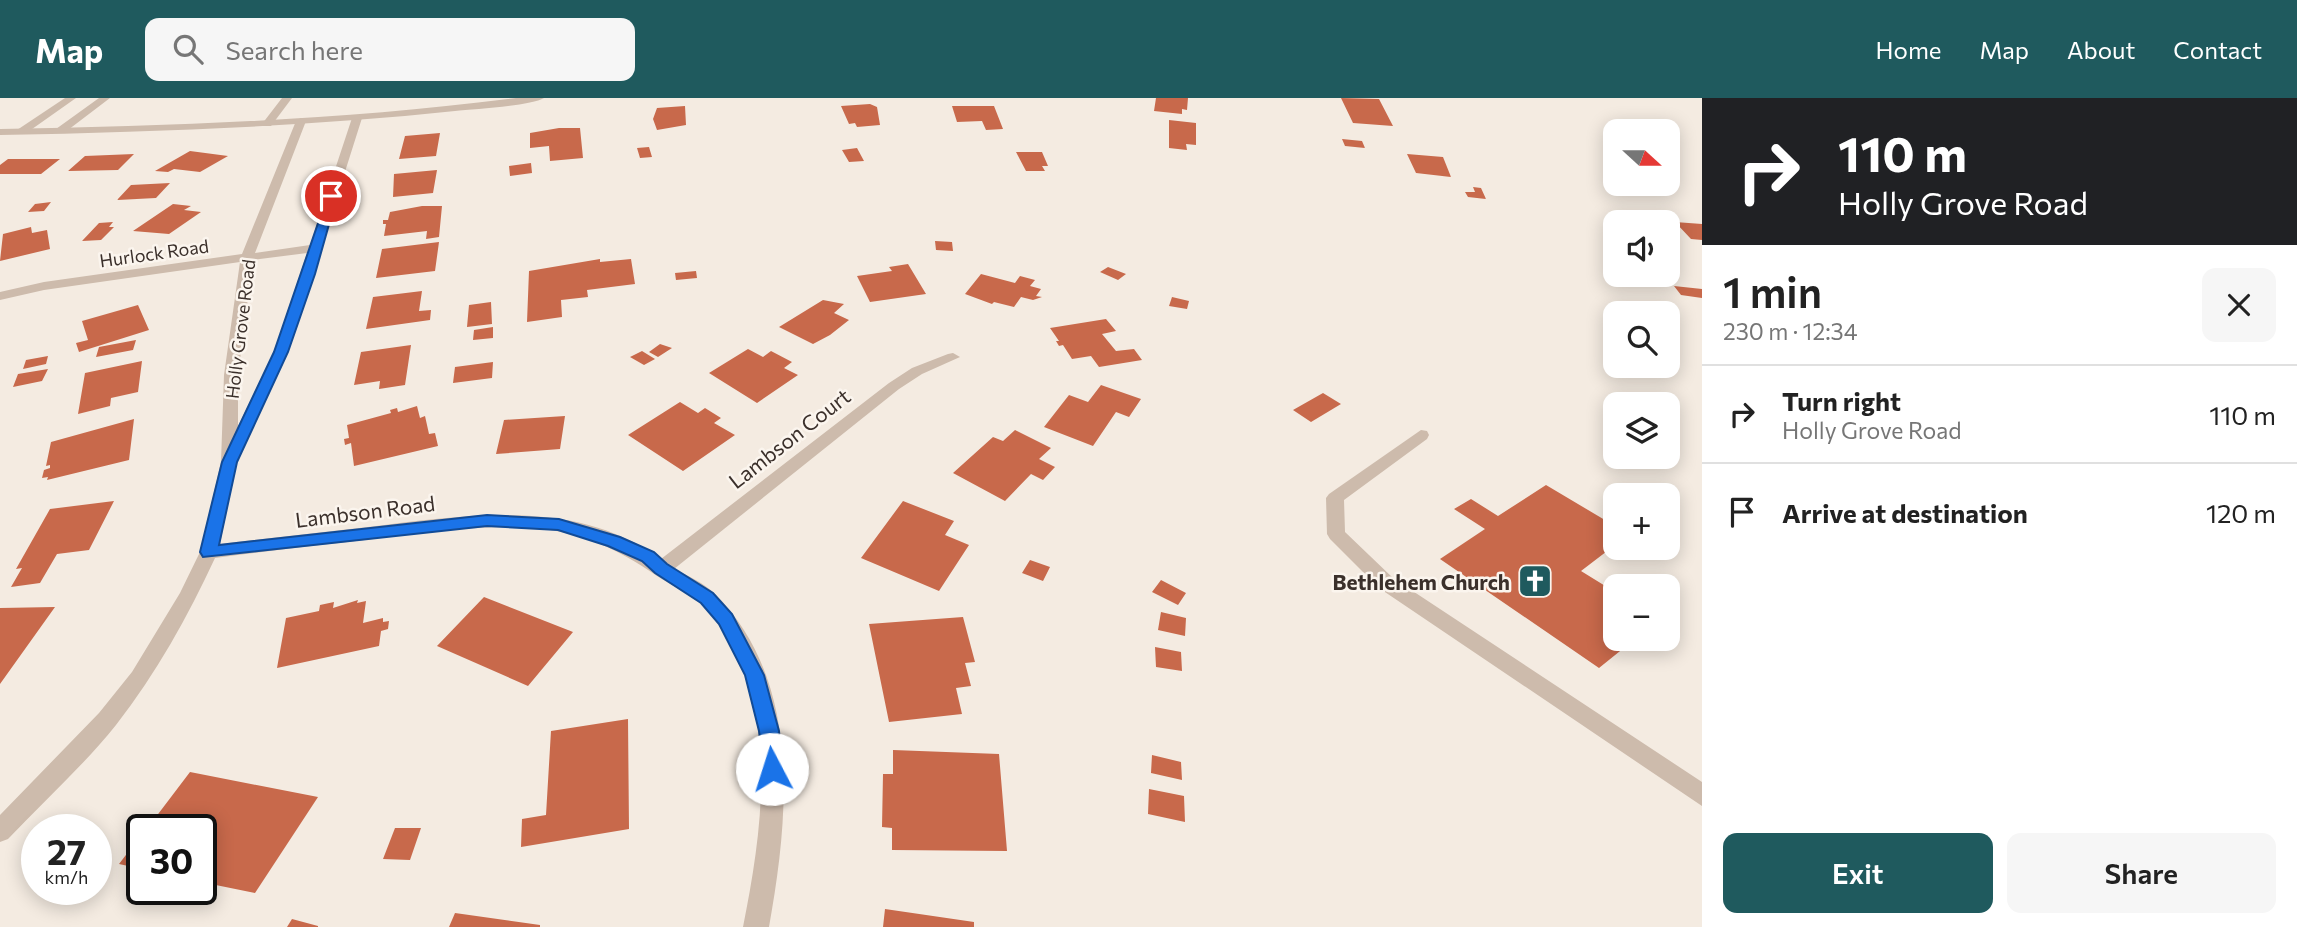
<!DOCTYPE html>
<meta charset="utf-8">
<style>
body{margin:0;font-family:Commissioner,sans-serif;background:#f6f6f6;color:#222;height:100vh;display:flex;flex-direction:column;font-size:26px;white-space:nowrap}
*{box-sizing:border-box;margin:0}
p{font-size:23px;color:#767676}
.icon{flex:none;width:38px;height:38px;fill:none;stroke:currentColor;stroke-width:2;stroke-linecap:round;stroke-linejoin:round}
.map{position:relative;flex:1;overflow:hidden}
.panel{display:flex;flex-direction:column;background:#fff;width:595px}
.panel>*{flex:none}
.hud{background:#202124;color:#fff;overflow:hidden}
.needle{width:46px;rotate:111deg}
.fabs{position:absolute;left:1603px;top:21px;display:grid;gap:14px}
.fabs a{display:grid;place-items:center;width:77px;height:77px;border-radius:14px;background:#fff;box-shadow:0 4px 18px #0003;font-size:35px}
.speed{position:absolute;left:21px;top:716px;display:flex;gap:14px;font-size:35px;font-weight:700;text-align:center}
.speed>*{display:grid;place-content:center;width:91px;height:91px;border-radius:50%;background:#fff;box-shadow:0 4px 18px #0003;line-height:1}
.speed small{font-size:18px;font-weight:400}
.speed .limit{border:4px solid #111;border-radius:10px;background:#fff;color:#111}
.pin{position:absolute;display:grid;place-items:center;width:60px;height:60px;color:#fff;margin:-30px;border:4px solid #fff;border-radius:50%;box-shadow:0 2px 7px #0007}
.me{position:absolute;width:77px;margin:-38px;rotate:355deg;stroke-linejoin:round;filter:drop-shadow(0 0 5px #0008)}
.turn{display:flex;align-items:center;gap:24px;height:147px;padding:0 21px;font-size:32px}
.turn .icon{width:91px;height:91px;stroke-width:2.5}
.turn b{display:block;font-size:49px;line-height:60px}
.round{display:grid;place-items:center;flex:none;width:74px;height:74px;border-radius:14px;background:#f6f6f6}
.overview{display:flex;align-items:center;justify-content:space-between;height:119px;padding:0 21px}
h1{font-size:42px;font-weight:600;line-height:52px}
.cta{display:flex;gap:14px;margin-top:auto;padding:14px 21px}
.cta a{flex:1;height:80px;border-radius:14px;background:#1f5a5e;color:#fff;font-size:28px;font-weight:600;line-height:80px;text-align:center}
.cta a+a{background:#f6f6f6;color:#222}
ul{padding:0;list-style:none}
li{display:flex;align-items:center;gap:21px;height:98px;padding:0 21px;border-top:2px solid #e0e0e0}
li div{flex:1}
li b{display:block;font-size:26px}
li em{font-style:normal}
header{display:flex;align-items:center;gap:42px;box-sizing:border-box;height:98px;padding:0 35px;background:#1f5a5e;color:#fff}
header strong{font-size:33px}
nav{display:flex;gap:38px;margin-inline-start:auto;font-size:24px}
.search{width:490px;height:63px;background:#f6f6f6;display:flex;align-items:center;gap:18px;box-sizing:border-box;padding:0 24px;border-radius:14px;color:#767676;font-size:26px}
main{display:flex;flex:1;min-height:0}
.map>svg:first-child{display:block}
.building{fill:#c8694b}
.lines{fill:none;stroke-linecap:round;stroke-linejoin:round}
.service{fill:#cdbbac;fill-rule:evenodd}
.minor{fill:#cdbbac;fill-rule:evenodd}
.tertiary{fill:#cdbbac;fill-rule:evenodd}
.route{fill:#1a73e8;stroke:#114b97;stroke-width:2}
.labels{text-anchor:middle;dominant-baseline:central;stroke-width:5;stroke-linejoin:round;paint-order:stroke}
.far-street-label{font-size:18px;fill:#3b302b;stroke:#fbf5ee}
.street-label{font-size:21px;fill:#3b302b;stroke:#fbf5ee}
.poi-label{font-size:21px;font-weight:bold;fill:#3b302b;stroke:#fbf5ee;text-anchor:end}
</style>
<header>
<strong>Map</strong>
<div class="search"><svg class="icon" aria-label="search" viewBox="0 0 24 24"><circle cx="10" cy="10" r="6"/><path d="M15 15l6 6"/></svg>Search here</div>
<nav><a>Home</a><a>Map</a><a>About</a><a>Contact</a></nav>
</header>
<main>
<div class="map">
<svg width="1702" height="829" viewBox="0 0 1702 829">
<rect width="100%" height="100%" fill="#f4ebe1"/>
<path class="building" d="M1156,0h32l-1,12 -5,-1v5l-28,-3z
M1341,0l38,1 14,27 -40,-3z
M870,6l7,3 3,18 -23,2 -2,-4 -6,1 -8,-18z
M685,8l1,19 -29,5 -4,-11 4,-11z
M952,8h42l9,23 -17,1 -4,-9 -25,1z
M1169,22l27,3v22l-10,-1 1,6 -18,-2z
M559,30h21l3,30 -33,3 -1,-15 -19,2v-15z
M440,35l-4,23 -37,3 6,-23z
M1342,41l20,2 3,7 -20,-2z
M649,49l3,10 -12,1 -3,-10z
M857,50l7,13 -15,1 -7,-12z
M190,53l38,5 -28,16 -26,-3 -6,3 -13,-1z
M1016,54h26l6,14h-6l3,5h-19z
M134,56l-16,16 -50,1 17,-15z
M1407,56l36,3 8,20 -35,-4z
M8,61h52l-19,15h-41v-9z
M531,65l1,10 -22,3 -1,-10z
M437,72l-4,23 -40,4 1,-23z
M170,85l-14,15 -39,2 14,-15z
M1473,89l8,1 5,11 -18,-2 -3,-5h10z
M51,104l-7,9 -16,1 7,-8z
M173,106l18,2 -7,4 17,2 -32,22 -36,-3z
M422,108h20l-3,31 -13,2 1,-8 -43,5 2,-12h-3v-4h5l2,-8z
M113,124l-4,5h5l-13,13 -19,1 17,-18z
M1675,124l27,2v16l-11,-1z
M31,129l1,6 15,-3 3,19 -50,12 3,-27z
M935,143l17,1 1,9 -17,-1z
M439,144l-4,29 -59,7 6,-29z
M600,161v3l31,-3 4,25 -48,6 1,7 -27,3 1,17 -35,5 2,-51z
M908,166l18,30 -56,8 -13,-26 35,-5 -3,-4z
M1108,169l18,7 -8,6 -18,-8z
M696,173l1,7 -21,2 -1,-7z
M981,176l34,9 5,-7 15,4 -5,6 11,3 -5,7 6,1 -9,3 -12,-3 -7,10 -20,-5 -2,2 -27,-10z
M1674,188l28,3v9l-21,-3z
M422,193l-3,20 12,-1 -1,10 -64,9 7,-32z
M1172,199l17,4 -2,8 -18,-3z
M823,202l21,4 -10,9 15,7 -19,15 -17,9 -34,-17z
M491,204l1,22 -25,3 2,-22z
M138,207l11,25 -70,22 -3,-9 12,-3 -6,-19z
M1106,221l10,12 -14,3 14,17 18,-2 8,11 -43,7 -8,-11 -19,3 -9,-14 -4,1 -3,-5h3l-9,-13z
M493,229v11l-20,2 1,-10z
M136,242l-3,10 -37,7 3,-10z
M660,246l12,4 -14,9 -9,-5z
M411,247l-6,40 -26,4 1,-8 -26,4 7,-33z
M748,251l15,8 8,-6 21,11 -8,6 14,7 -41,28 -48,-30z
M642,253l13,8 -11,6 -14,-8z
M48,258l-2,8 -23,5 3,-9z
M142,263l-4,31 -27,6 -1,8 -32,8 7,-41z
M493,264l-1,16 -39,5 2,-16z
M48,271l-6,12 -29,6 5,-13z
M1101,287l40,14 -12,18 -13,-5 -23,34 -49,-19 25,-32 19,7z
M1323,295l18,11 -30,18 -18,-12z
M680,304l18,11 7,-5 16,10 -7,5 21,12 -52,36 -55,-36z
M417,308l3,12 5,-2 4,18 6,-1 3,13 -84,20 -3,-23 -6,2 -1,-6 5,-1 -2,-13 44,-12 -1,-3 7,-2 1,4z
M565,318l-5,33 -64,5 8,-34z
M134,321l-5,41 -82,20 1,-3 -6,1 2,-8 6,-2v-3l-4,1 5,-24z
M1015,332l36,18 -12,11 16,8 -12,13 -12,-6 -26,27 -52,-28 40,-36 10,4z
M1546,387l69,41v19l-34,26 34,21v47h20l-36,29 -159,-109 45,-30 -31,-20 17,-10 27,17z
M114,403l-25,49 -32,4 -17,29 -29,4 11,-19 -6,1 34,-60z
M903,403l51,20 -9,14 24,10 -30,46 -78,-33z
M1030,462l20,7 -7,14 -21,-8z
M1161,482l25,13 -8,12 -26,-13z
M484,499l89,35 -45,54 -91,-40z
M358,502l-1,3 9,-2 -3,22 20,-5v4l6,-1 -1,8 -7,2 -2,15 -102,22 9,-50 33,-7 1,-6 14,-3 -1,6z
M55,509l-55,77v-76z
M1161,514l25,6 -1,18 -27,-6z
M963,519l12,45 -10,1 6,23 -15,2 6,26 -73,8 -20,-98z
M1155,549l26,5 1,19 -26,-4z
M628,621l1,110 -108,18 1,-28 24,-4 5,-84z
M893,652l106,4 8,97 -115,-1v-22l-10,-1 1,-53h10z
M1152,657l29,7 1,18 -31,-7z
M190,674l128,25 -63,96 -54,-11v-52h-55z
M1149,691l35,7 1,26 -37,-8z
M395,730h26l-11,32 -27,-1z
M142,736v35l-23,-5z
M885,811l89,13v5h-91z
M455,815l85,12v2h-91z
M292,821l26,7v1h-31z"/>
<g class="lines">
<path class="service" d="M65,0h11l-51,36h-8v-4z
M99,0h11l-46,35h-8v-4z
M282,0h10l-21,28h-8l-1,-2z
M1421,332l6,1 2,4 -2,4 -83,61 1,32 48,46 309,204v24l-323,-218 -49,-49 -3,-5 -1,-36 3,-4z"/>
<path class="minor" d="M357,17l5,3 -74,234 -51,107 -17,85c49,-6 98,-11 148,-17 98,-12 207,-30 293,32l228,-176 23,-15 36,-14 5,-1 7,4 -38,17 -23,15 -225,180c14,7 30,14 41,25 87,87 74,222 54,333h-26c21,-105 40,-237 -41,-322 -13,-13 -30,-19 -45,-29 -39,-27 -77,-45 -126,-48 -53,-3 -106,4 -158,11 -53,6 -105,12 -158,19 -27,58 -59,116 -99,167 -32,40 -72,76 -108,114l-8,3v-27l99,-102 33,-41 48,-79 20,-41 21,-90 3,-87 16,-113 -196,28 -44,10v-8l44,-10 198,-28 54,-133 5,-3 5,3 -51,132 55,-8 42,-127zM307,155l-33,99 -36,74v-51l15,-115z"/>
<path class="tertiary" d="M516,0h28c-13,8 -70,11 -89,13 -151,16 -303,21 -455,24v-6c173,-3 345,-9 516,-31z"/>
</g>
<path class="route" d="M328,96l9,2 -22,78 -27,78 -51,110 -18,83 268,-30 72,4 61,18 34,15 13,12 46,29 19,21 32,61 15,56 3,38 -3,6 -7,3 -7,-3 -6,-44 -14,-56 -26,-51 -18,-21 -46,-30 -13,-12 -34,-15 -50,-16 -71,-4 -284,31 -3,-5 22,-90 52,-110z"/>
<defs>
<g id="church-square" transform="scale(1.75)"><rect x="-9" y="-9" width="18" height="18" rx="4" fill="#1f5a5e" stroke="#fbf5ee"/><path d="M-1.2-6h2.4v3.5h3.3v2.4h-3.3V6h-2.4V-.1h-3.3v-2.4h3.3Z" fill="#fff"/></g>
</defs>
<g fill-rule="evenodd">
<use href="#church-square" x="1535" y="483"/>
</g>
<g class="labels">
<g class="far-street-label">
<text transform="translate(154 155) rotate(-8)">Hurlock Road</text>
<text transform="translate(240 231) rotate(-83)">Holly Grove Road</text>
</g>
<g class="street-label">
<text transform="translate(789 340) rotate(-38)">Lambson Court</text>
<text transform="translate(365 413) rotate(-7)">Lambson Road</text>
</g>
<g class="poi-label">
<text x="1510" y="483">Bethlehem Church</text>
</g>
</g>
</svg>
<div class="fabs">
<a><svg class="needle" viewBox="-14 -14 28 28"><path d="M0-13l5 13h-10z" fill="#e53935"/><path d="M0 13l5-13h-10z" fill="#767676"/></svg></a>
<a><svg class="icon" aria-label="sound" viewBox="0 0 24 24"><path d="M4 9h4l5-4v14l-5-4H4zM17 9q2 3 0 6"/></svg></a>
<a><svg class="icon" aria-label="search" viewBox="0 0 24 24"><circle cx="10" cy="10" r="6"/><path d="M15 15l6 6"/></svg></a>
<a><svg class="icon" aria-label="layers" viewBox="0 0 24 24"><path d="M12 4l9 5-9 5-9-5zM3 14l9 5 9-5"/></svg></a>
<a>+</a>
<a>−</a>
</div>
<div class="speed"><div>27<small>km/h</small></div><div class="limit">30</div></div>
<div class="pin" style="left:331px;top:98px;background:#d93025"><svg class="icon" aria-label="arrive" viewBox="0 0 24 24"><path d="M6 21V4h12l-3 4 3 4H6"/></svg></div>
<svg class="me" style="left:772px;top:671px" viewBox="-20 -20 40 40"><circle r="19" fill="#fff"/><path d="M0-13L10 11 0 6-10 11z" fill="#1a73e8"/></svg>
</div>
<section class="panel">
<div class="hud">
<div class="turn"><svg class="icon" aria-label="right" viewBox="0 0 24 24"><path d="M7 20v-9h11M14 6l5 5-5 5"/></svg><div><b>110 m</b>Holly Grove Road</div></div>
</div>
<div class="overview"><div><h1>1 min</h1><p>230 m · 12:34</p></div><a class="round"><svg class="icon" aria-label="close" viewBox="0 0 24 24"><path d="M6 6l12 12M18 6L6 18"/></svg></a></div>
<ul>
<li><svg class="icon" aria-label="right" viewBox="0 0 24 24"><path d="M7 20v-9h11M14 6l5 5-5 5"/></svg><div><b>Turn right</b><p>Holly Grove Road</p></div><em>110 m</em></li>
<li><svg class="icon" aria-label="arrive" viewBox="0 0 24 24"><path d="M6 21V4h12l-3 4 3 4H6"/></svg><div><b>Arrive at destination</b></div><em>120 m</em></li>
</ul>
<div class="cta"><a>Exit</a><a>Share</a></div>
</section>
</main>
